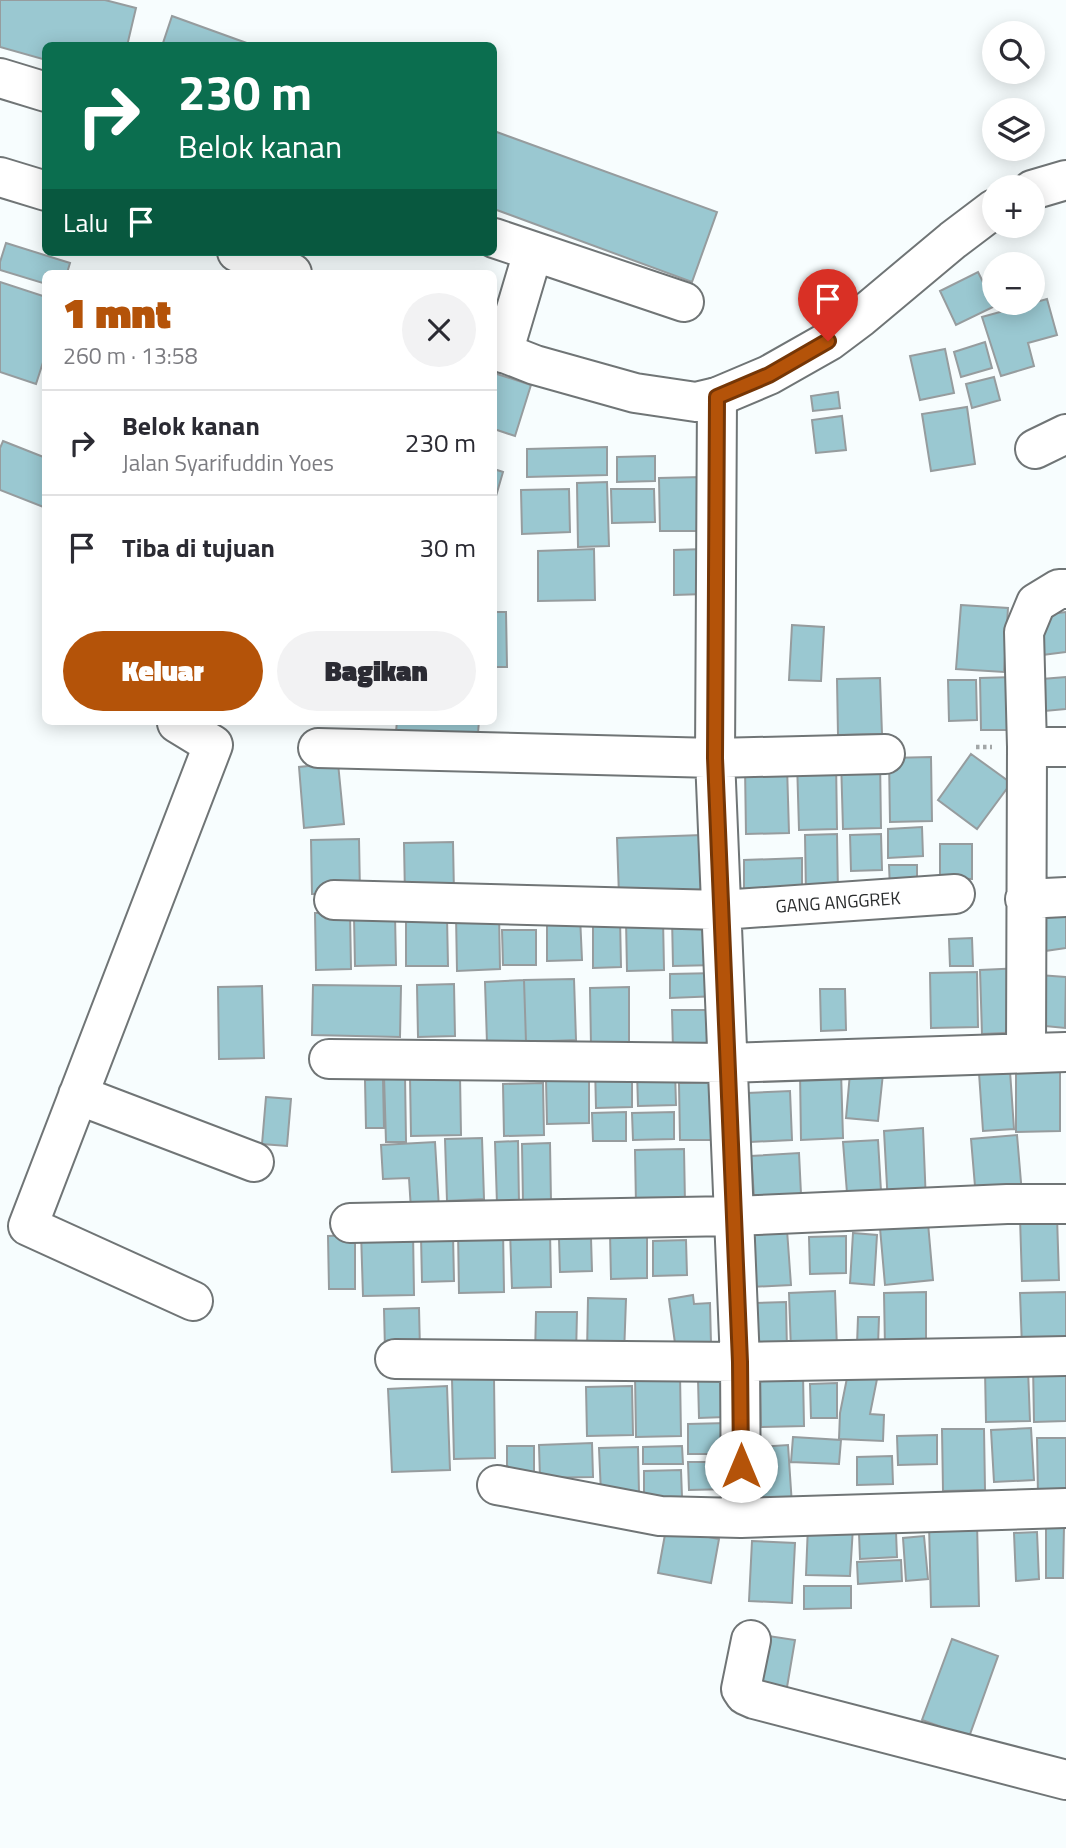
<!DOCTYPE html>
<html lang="id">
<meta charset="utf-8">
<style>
body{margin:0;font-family:"Titillium Web",sans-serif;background:#f2f2f3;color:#2b2b33;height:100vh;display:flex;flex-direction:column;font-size:26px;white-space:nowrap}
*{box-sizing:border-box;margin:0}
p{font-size:23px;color:#7c7c81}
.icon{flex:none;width:38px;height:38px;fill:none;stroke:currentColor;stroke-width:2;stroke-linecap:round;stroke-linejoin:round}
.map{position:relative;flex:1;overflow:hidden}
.details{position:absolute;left:42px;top:270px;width:455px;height:455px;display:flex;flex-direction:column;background:#fff;border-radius:10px;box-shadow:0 4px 18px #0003}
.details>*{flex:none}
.banner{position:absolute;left:42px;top:42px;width:455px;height:214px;border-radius:10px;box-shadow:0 4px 18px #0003;background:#0b6e4f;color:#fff;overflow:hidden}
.controls{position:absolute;left:982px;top:21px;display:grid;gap:14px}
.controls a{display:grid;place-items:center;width:63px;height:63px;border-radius:50%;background:#fff;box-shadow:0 4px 18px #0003;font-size:35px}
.pin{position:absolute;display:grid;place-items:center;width:60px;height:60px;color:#fff;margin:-72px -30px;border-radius:50% 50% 50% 0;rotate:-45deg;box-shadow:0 0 7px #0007}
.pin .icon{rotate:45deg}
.me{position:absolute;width:77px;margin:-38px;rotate:0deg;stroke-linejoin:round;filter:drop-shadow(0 0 5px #0008)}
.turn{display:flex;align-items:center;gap:24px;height:147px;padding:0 21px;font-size:32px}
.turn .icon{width:91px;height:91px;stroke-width:2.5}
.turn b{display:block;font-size:49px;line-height:60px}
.then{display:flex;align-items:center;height:66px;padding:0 21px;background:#0003;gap:14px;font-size:26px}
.round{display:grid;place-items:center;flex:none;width:74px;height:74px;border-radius:37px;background:#f2f2f3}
.headline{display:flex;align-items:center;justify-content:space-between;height:119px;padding:0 21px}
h1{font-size:42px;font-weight:800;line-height:52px;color:#b45309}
.action{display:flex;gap:14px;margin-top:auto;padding:14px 21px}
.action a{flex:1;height:80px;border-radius:42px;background:#b45309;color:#fff;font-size:28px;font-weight:800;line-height:80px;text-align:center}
.action a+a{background:#f2f2f3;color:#2b2b33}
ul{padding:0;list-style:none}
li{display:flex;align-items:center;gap:21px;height:105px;padding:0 21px;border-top:2px solid #e1e1e2}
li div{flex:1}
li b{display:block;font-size:26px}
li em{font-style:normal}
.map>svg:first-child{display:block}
.building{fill:#9ac8d1;stroke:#969c9e;stroke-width:2}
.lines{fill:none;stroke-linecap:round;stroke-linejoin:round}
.minor-casing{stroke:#707576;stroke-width:42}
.highway-casing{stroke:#707576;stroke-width:42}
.path{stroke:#a3a7a8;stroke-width:4.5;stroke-dasharray:3.5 3.5;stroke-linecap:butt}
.minor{stroke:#fff;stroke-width:38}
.highway{stroke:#fff;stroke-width:38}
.route-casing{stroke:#753606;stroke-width:18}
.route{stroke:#b45309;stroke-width:12}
.labels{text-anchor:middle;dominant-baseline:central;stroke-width:5;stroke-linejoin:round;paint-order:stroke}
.street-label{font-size:18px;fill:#2c2e2f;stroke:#fff}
</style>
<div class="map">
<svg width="1066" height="1848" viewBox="0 0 1066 1848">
<rect width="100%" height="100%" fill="#f7fdfe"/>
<path class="building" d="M0,0h105l31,8 -9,38h-81v14l-46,-13z
M172,16l83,30h-93z
M494,131l223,81 -25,70 -198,-73z
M6,243l64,20 -3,10h-21v11l-46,-14v-8z
M978,272l17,34 -39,19 -16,-34z
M0,282l46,15v56l-10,31 -36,-12z
M1047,299l10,36 -29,8 6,23 -33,10 -19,-59z
M985,342l7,26 -31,9 -7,-25z
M945,349l9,44 -34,7 -10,-44z
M494,373l37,12 -16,51 -21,-7z
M994,377l6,23 -28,8 -6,-24z
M838,392l2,16 -27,3 -2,-15z
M967,407l8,57 -44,7 -9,-57z
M842,416l4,34 -30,3 -4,-33z
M3,441l43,17v50l-46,-18v-42z
M607,447v28l-80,2v-28z
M655,456v25l-38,1v-25z
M494,469l9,3 -9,31z
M702,477v54h-42l-1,-53z
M607,482l2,64 -31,1 -1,-64z
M569,489l1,43 -48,2 -1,-44z
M611,489h43l1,33 -43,1z
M594,549l1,51 -57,1v-50z
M704,549l1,45 -31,1v-45z
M961,605l47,3 -4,64 -48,-3z
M494,612h12l1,55h-13z
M1066,612v40l-32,4 8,-41z
M792,625l32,2 -3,54 -32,-1z
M1014,677l1,53h-34l-1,-52z
M1066,677v32l-32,3 -4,-32z
M880,678l2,56 -44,1 -1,-56z
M948,680h28l1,40 -28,1z
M397,721h82l-1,12 -82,-1z
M971,754l40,29 -34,46 -39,-29z
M931,757l1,64 -42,1 -1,-64z
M880,758l1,70 -38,1 -2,-70z
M836,760l1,69 -38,1 -2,-69z
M338,763l6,61 -40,4 -5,-61z
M787,766l2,67 -43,1 -1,-67z
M922,827l1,29 -35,2v-29z
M837,834l1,60 -32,1 -1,-60z
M881,834l1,36 -31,1 -1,-36z
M702,835l1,58 -84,3 -2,-58z
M359,839l1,54 -48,1 -1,-54z
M453,842l1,52 -49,2 -1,-53z
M940,844h32v35l-32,-1z
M802,858v35l-58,1v-34z
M889,865h28v24h-27z
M1066,909v39l-28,4 -4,-40z
M315,913h35l1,56 -35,1z
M499,913l1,56 -43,2 -1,-56z
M395,915l1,50 -41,1 -1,-50z
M715,915l1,50 -43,1 -1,-49z
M580,916l2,44 -35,1v-44z
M447,917l1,49h-42v-48z
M620,918l1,49 -28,1v-49z
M663,919l1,51 -37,1 -1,-51z
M502,930h34v35h-33z
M972,938l1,28h-23l-1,-27z
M1021,968l1,64 -40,2 -2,-64z
M977,972l1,55 -47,1 -1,-55z
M718,973l1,23 -49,2v-24z
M1039,975l27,2 -1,51 -30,-3z
M574,979l2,61 -50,2 -2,-62z
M524,980l2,62 -39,1 -2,-61z
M454,984l1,52 -37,1 -1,-52z
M313,985l88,1 -1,51 -88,-2z
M262,986l2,72 -45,1 -1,-72z
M629,987v58h-38l-1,-57z
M820,989h25l1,41 -25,1z
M672,1010h43l1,39 -43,1z
M851,1062l33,2 -6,57 -32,-3z
M595,1066h37v41l-36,1z
M1060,1068v63l-44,1v-63z
M637,1071h38l1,34 -38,1z
M841,1071l2,67 -42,2 -1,-68z
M1010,1071l4,58 -31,2 -4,-58z
M405,1075l1,67h-20l-2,-66z
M460,1076l1,59 -50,1 -1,-59z
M589,1078v45l-42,1 -1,-45z
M383,1079l1,49h-18l-1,-48z
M721,1082l1,58h-42l-1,-57z
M543,1083l1,52 -40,1 -1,-52z
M790,1091l2,49 -42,2 -2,-49z
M266,1097l25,2 -4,47 -25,-2z
M626,1112v29h-33l-1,-28z
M674,1112v27l-41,1 -1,-27z
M923,1128l3,75 -38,2 -4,-74z
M1017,1135l5,59 -46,4 -5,-59z
M482,1138l2,61 -37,2 -2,-62z
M878,1140l3,51 -34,2 -4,-51z
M518,1141l1,63h-22l-2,-62z
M435,1142l4,66 -28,2 -2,-32 -26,1 -2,-34z
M550,1143l1,59h-28l-1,-58z
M684,1149l1,55 -49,1 -1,-55z
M799,1153l2,41 -47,2 -3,-40z
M1057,1216l2,64 -37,1 -2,-63z
M928,1223l5,57 -48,5 -5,-57z
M503,1229l1,63 -45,1 -1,-63z
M550,1230l1,57 -39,1 -2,-57z
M787,1230l4,55 -40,2 -3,-55z
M413,1231l1,64 -51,1 -2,-64z
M647,1232v46l-36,1 -1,-46z
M853,1233l24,2 -3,50 -24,-2z
M355,1235v54h-26l-1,-53z
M453,1235l1,46 -32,1 -1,-46z
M846,1236v37l-36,1 -1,-37z
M591,1238l1,33 -32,1 -1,-33z
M686,1240l1,35 -34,1v-35z
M835,1291l2,58 -46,1 -2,-57z
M926,1292v55h-41l-1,-54z
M1066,1292v53l-44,2 -2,-54z
M693,1295l1,9 16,-1 1,40 -34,15 -8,-59z
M588,1298l38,1 -2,56 -37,-1z
M786,1302l1,49 -29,1 -2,-49z
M419,1308l1,42h-35l-1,-41z
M536,1312h41l-1,44h-41z
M858,1317h21l-1,29 -21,-1z
M1033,1364h33v57l-32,1z
M1028,1369l2,52 -44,1 -1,-52z
M848,1373l29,6 -7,35 14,1 -1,26 -44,-2 1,-26z
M635,1374h45l1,62 -45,1z
M760,1375h43l1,51 -43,1z
M494,1378l1,80 -41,1 -2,-80z
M724,1378l1,39 -26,1 -1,-39z
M837,1383v35h-26l-1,-34z
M447,1386l3,84 -58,2 -4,-83z
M632,1386l1,49 -46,1 -1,-49z
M727,1423l1,31h-40v-30z
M1031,1428l3,52 -40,2 -3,-52z
M942,1429h42l1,61 -42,1z
M937,1435v29l-39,1 -1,-29z
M793,1437l48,3 -2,24 -48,-2z
M1037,1438h29v57l-28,1z
M592,1443l1,34 -53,1 -1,-33z
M788,1445l4,60 -43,3 -4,-60z
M507,1446h27v29h-27z
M682,1446l1,18h-40v-17z
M638,1447l1,46 -38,1 -2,-46z
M892,1456l1,28 -36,1v-28z
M688,1462h40l2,27 -41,1z
M681,1470l1,27 -38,1v-27z
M977,1523l2,83 -48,1 -2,-83z
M808,1525l45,2 -3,49 -44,-1z
M1046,1526h18l-1,52h-17z
M666,1529l53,10 -8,44 -53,-10z
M896,1532l1,25 -37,2 -1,-26z
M1037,1532l2,47 -23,2 -2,-48z
M924,1536l4,43 -22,2 -3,-43z
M752,1541l43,2 -3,60 -43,-2z
M901,1560l1,21 -44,3 -1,-22z
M804,1586h47v22l-47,1z
M756,1634l39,6 -9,53 -38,-6z
M952,1639l46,17 -29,81 -47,-17z"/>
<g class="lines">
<g class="minor-casing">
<path id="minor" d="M0,78l46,14
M494,238l190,64
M503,353l30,-101
M1035,449l31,-15
M178,721l-1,2 36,22 -185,481 165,75
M1027,747h39
M318,748l397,10 170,-4
M1025,899l41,-2
M334,900l387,10 234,-16
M1026,1053l1,-306 -3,-115 12,-29 23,-14h7
M329,1059l398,4 339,-11
M78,1095l176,67
M350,1223l384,-7 273,-12h59
M395,1359l345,3 326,-6
M497,1485l163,31 81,2 -1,-156 -25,-604 2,-361
M741,1518l325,-10
M751,1640l-10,49 4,6 9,4 312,81"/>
</g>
<g class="highway-casing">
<path id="highway" d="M0,177l46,14
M1032,190l34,-10
M237,252l55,21
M494,349l41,16 100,28 61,9 21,-5 52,-22 60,-34 32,-24 92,-77 41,-31"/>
</g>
<path class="path" d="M976,747h16"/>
<use href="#minor" class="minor"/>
<use href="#highway" class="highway"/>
</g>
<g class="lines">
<g class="route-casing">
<path id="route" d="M741,1466l-1,-104 -25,-604 2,-361 52,-22 59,-34"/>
</g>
<use href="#route" class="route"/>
</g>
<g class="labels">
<g class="street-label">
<text transform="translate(838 902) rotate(-4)">GANG ANGGREK</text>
</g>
</g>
</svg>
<div class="controls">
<a><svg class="icon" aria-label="search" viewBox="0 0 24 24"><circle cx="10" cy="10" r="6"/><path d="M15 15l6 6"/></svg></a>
<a><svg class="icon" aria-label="layers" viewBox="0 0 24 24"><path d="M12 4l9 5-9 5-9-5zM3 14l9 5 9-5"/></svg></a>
<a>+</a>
<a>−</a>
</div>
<div class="pin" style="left:828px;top:341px;background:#d93025"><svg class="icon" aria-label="arrive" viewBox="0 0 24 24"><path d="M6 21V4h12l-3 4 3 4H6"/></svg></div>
<svg class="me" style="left:741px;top:1466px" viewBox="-20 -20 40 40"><circle r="19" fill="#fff"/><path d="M0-13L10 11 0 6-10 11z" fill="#b45309"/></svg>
<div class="banner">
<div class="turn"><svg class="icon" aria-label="right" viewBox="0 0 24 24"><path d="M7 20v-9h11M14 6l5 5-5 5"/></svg><div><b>230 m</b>Belok kanan</div></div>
<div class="then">Lalu<svg class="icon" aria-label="arrive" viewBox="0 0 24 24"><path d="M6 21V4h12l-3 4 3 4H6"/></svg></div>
</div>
<section class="details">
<div class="headline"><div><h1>1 mnt</h1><p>260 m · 13:58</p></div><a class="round"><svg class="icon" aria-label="close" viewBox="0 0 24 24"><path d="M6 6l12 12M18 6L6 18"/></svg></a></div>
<ul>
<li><svg class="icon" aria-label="right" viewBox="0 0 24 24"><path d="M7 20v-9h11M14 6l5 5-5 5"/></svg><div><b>Belok kanan</b><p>Jalan Syarifuddin Yoes</p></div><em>230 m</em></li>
<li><svg class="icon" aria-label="arrive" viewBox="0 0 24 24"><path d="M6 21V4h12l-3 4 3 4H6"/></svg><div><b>Tiba di tujuan</b></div><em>30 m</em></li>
</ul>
<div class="action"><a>Keluar</a><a>Bagikan</a></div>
</section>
</div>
